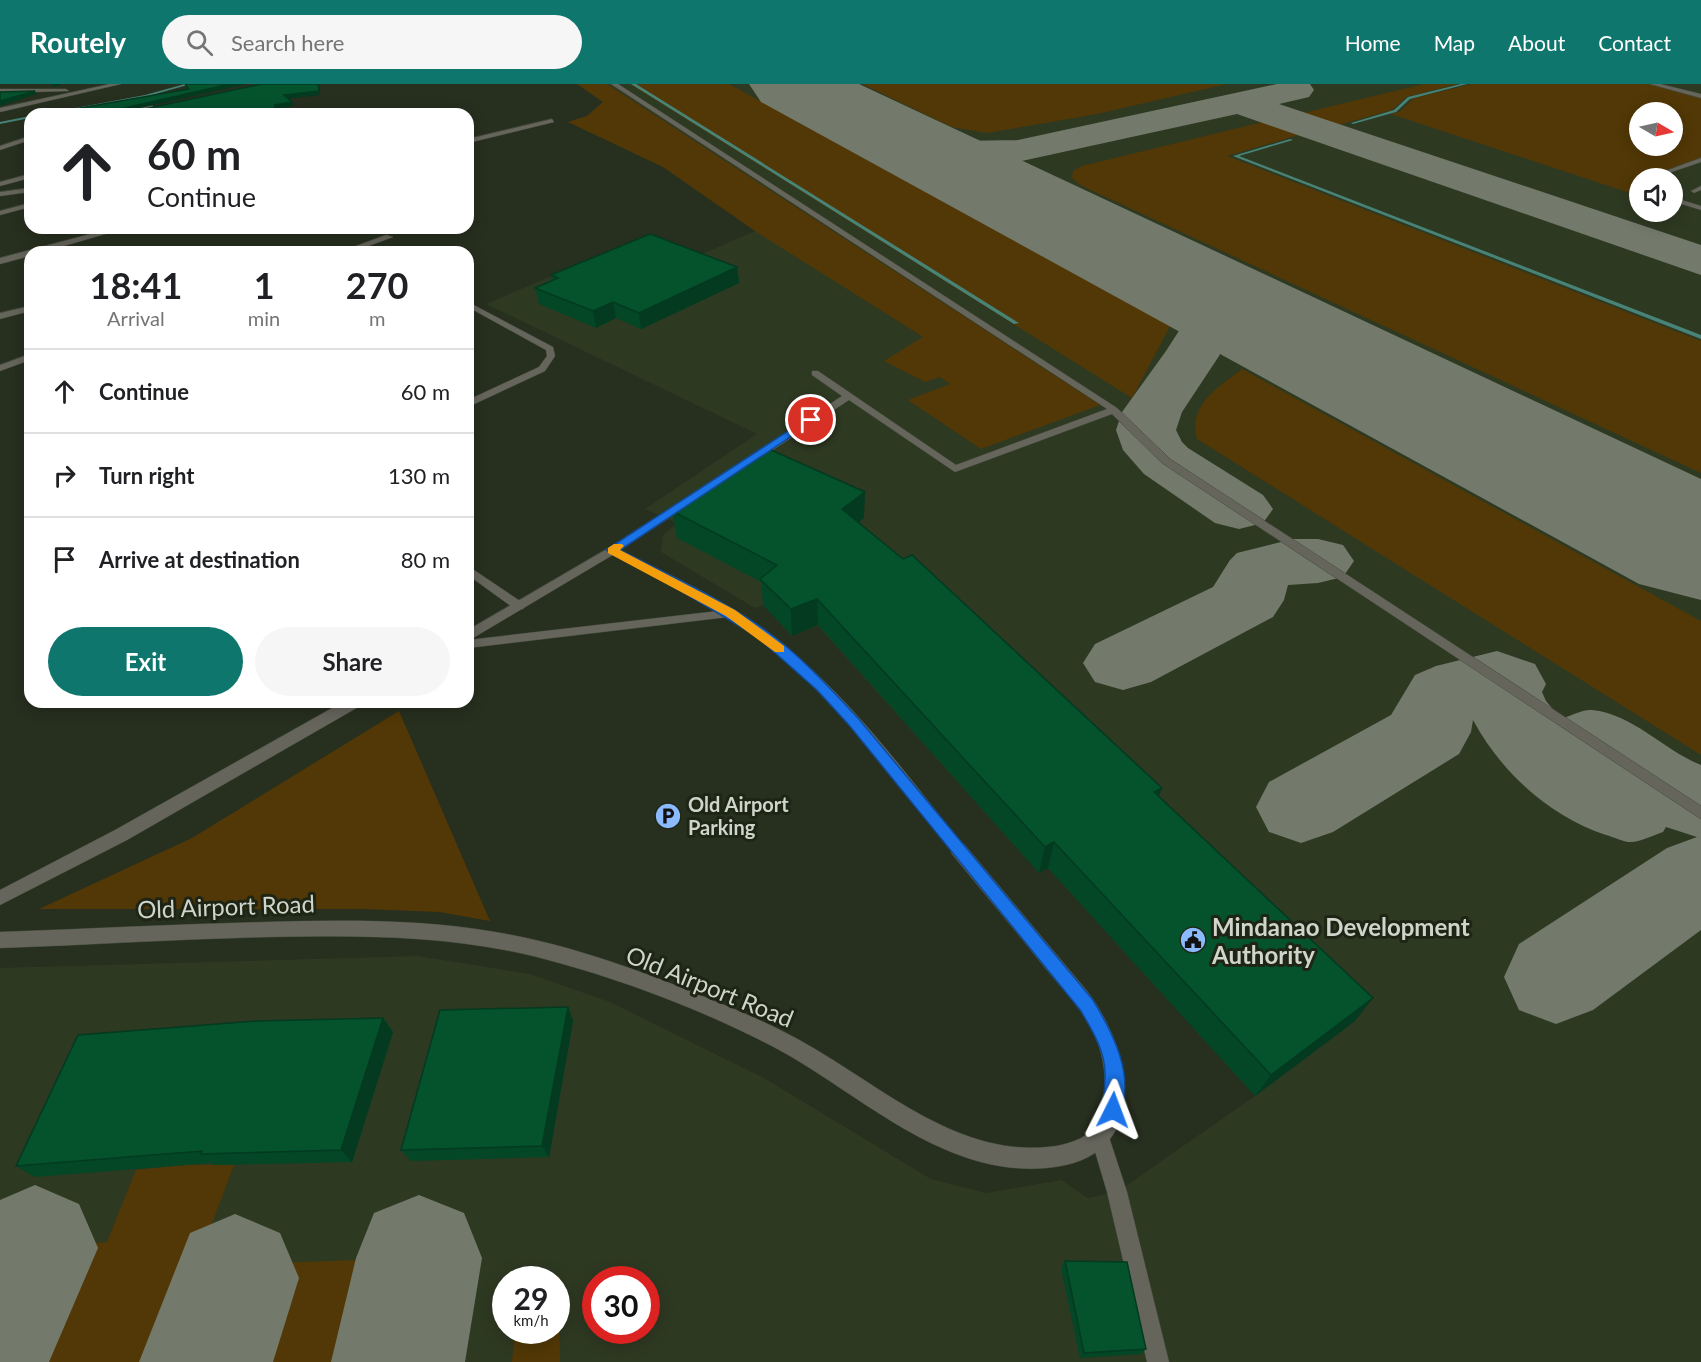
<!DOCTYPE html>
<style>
body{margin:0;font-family:Lato,sans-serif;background:#f6f6f6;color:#202124;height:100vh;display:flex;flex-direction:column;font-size:22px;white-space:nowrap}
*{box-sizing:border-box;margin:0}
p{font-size:20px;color:#757577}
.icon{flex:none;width:33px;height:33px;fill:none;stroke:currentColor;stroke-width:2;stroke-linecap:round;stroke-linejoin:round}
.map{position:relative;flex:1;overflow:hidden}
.side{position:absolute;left:24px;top:162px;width:450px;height:462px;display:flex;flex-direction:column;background:#fff;border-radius:18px;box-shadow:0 3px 15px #0003}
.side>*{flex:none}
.guide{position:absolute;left:24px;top:24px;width:450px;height:126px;border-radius:18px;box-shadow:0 3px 15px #0003;background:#fff;color:#202124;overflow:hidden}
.needle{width:39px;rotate:99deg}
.tools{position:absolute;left:1629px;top:18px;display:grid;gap:12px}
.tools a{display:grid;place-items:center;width:54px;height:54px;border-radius:50%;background:#fff;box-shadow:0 3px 15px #0003;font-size:30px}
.speed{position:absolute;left:492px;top:1182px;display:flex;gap:12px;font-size:30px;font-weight:700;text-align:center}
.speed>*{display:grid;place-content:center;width:78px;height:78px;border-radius:50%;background:#fff;box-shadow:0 3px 15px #0003;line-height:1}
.speed small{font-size:15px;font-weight:400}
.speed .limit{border:9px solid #d22;background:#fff;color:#111}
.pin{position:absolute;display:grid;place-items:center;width:51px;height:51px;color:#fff;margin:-26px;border:3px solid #fff;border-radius:50%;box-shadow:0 2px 6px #0007}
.me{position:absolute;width:66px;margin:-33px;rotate:3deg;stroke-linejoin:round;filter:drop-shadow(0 0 4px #0008)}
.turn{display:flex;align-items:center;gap:21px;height:126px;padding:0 24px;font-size:27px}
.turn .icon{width:78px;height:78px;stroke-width:2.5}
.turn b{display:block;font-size:42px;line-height:51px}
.eta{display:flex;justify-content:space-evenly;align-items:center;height:102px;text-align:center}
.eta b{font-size:36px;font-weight:700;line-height:42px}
.primary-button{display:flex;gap:12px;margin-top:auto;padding:12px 24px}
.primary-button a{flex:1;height:69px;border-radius:36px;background:#0f766e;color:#fff;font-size:24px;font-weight:700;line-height:69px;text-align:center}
.primary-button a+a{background:#f6f6f6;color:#202124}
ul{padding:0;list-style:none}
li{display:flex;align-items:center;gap:18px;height:84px;padding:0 24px;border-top:2px solid #e0e0e0}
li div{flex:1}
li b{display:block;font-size:22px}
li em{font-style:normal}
header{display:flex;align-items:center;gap:36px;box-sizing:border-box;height:84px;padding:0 30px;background:#0f766e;color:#fff}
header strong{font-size:28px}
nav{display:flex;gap:33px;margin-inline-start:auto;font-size:21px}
.search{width:420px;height:54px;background:#f6f6f6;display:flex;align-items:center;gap:15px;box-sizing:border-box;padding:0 21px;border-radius:33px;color:#757577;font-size:22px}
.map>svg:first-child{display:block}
.built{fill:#2e3922;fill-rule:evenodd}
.green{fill:#523806;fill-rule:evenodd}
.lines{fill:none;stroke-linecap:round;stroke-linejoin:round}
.stream{fill:#488378;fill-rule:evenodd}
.taxiway{fill:#737a6c;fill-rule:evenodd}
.runway{fill:#737a6c;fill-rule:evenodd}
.lane-casing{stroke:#424a3b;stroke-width:1}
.street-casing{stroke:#424a3b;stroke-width:1}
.lane{fill:#65655c;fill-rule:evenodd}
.street{fill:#65655c;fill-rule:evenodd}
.wall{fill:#034727}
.shaded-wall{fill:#033a20}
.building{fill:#04532d;stroke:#033a20;stroke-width:1.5}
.route{fill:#1a73e8;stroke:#114b97;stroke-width:1.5}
.slow{fill:#f59e0b}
.labels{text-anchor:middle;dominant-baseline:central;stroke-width:6;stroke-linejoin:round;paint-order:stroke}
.poi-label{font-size:20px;font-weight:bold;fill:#d0d5cb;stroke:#1e2515;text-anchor:start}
.near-street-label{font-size:24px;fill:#d0d5cb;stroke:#1e2515}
.near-poi-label{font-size:24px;font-weight:bold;fill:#d0d5cb;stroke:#1e2515;text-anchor:start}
</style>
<header>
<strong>Routely</strong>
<div class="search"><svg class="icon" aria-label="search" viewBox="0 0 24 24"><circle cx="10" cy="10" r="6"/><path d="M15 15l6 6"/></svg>Search here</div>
<nav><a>Home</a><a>Map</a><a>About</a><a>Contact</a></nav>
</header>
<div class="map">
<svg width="1701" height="1278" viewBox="0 0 1701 1278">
<rect width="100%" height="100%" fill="#272f1f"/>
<path class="built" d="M577,0h1124v1278h-1701v-394l418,-12 112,18 80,28 154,76 167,101 55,14 75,-13 27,18 29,-6 138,-96 -207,-228 -9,5 -221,-247 -26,10 -29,-31 -8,3 -94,-56 2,-17 14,-12 -32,-14 112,-75 -271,-130 150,-64 52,20 67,-29 -92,-64 -95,-45 19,-6 16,-14zM1640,28h32v34h-32zM1640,94h32v34h-32zM506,1196h50v50h-50zM596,1196h50v50h-50z"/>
<path class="green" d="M577,0h30l493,321 -119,44 -73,-49 42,-16 -10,-7 -15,5 -41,-21 39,-24 -168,-106 -92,-64 -95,-45 19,-6 16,-14z
M630,0h99l441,242 -38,72z
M862,0h365l-130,30 -110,19 -35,-6z
M1424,0h34l-52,13 -14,13 -57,16 -36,-12z
M1472,0h176l53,13v61l-69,24 -2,2 9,7v5l-248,-82 8,-2 15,-14zM1640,28h32v34h-32z
M1267,37l35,13 -75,22 474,185v132l-619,-287 -10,-8 1,-7 9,-5z
M1242,285l459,252v134l-504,-316c-9,-35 21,-51 45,-70z
M399,627l91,210 -51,-9 -75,-3h-325l153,-71z
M185,1081h49l-43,114h21l-29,83h-183v-7l49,-108 58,-5 29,-72z
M386,1175l-23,103h-146l33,-98z
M559,1192l1,86h-48l3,-31 41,-1v-50l-29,-1z"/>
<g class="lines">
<path class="stream" d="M185,0h6l-46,13 -94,17h-8l102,-19z
M631,0h5l383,239 -5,1z
M1461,0h6l-57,15 -14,13 -43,12 -2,-1 43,-13 14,-13z
M30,32v2l-30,6v-2z
M1290,55l3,1 -54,16 462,179v4l-468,-183z"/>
<path class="taxiway" d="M1277,0h33l4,6 -5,7 -30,7 422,141v30l-464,-161 -233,51c-39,2 -75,-5 -112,-15l-5,-8 5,-8 14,-3 55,10 57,-1z
M1222,204l18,4 7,11 -28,53 -37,56 -6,18 6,12 6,6 75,47 10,14 -10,14 -24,6 -24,-6 -71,-49 -21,-24 -7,-20 6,-18 44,-61 38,-59z
M1293,455h25l25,6 11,16 -11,16 -25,6 -30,2 -4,15 -11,17 -122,65 -28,8 -28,-8 -12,-19 12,-19 118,-57 17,-27 7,-7z
M1497,567l38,13 11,20 -4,8 4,9 15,18c9,-3 22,-10 31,-9 41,4 73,41 109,55v165l-108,80 -37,14 -37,-14 -15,-33 15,-33 148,-96 30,-11 -31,-10 -3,5c-9,3 -21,9 -31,10 -7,1 -18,-5 -26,-7 -57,-19 -105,-63 -133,-115l-2,12 -12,22 -126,78 -32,11 -32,-11 -13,-25 13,-25 122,-67 24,-40 21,-9z
M35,1101l44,19 19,44 -49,114h-49v-162z
M419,1111l45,18 18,45 -17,104h-134l25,-104 18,-45z
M235,1130l45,19 19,45 -26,84h-134l51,-129z"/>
<path class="runway" d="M749,0h110l842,395v121l-62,-16 -878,-482z"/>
<g class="lane-casing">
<path id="lane" d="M611,0h7l499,324 53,51 531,347v13l-539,-356 -50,-49 -157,58 -106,-72 -229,150c49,25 100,47 144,80 80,58 138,139 199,215l3,4 -3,4 -5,2 -5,-2c-68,-85 -132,-176 -225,-236l-260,31v-8l250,-29 -112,-61 236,-154 -30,-21v-4h6l138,94 151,-56z
M1650,0h10l41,10v4z
M1701,74v4l-47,16h-8z
M30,90v4l-30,8v-4z
M1640,96v10l-7,-6z
M1701,102v4l-7,3 -3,-2z
M30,104v4l-30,4v-4z
M1672,113l29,9v4l-29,-9z
M468,218l85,45 2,9 -10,15 -77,36v-7l71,-33 8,-11 -1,-6 -78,-43z
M30,222v5l-30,8v-6z
M468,482l55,37 2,3 -2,3h-8l-47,-34z
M1100,1045l7,2 20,61 42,170h-22l-40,-170 -16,-54 2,-7z"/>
</g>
<g class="street-casing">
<path id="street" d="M110,0h11l-121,28v-4z
M0,5h66l3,2 -69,2z
M152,21l2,3 -39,6 3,-2z
M552,35l2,3 -86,21v-4z
M30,52v4l-30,10v-4z
M30,119v4l-30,8v-4z
M113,144h13l-83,24h-13v4l-30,8v-6z
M386,151l7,2 -41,15h-12z
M30,270v6l-30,11v-6z
M612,462l4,1v6l-148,88v-11z
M343,618h19l-2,4 -233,134 -127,65v-15l115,-60z
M958,758l6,2 123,147c48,63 65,169 -41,177 -106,9 -189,-78 -276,-123 -68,-35 -144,-64 -218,-84 -93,-26 -189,-26 -285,-24 -89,2 -178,8 -267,11v-16c89,-3 178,-8 266,-10 77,-2 154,-3 229,10 85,14 167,47 246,80 23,10 45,20 67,33 76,43 153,115 248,101 16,-3 35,-9 42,-25 11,-22 8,-58 -1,-80 -10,-28 -33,-50 -51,-72 -31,-39 -63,-77 -94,-115l-2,-5 2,-5z"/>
</g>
<use href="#lane" class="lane"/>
<use href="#street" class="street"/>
</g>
<path class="wall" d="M737,183l2,16 -98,46 -25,-11 -20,10 -57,-24 -4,-16 17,-7 -1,-6z
M672,427l192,7 -6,5 304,265 -3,8 196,225 -100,75 -207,-228 -9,5 -221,-248 -26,11 -29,-31 -2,-23 -84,-44z
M568,923l5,14 -24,136 -138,4 -10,-11z
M383,934l10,14 -41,130 -137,3 -3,-2 -177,14 -19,-11z
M1065,1177l81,88 -5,5 -61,4 -19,-90z"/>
<path class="shaded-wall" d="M52,0h9l-7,3z
M230,0h17l-133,30 -3,-3z
M319,0l1,11 -35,4 -1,-4z
M35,7l2,3 -37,12v-5z
M292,18l1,4 -17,3 -1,5h-10l10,-9z
M737,183l2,16 -98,46 -2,-16z
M613,218l3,16 -20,10 -3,-17z
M865,408l-1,26 -22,17v-26z
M817,515l1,26 -26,11 -1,-27z
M1162,704l-10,26 2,-22z
M1054,758l-6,26 -9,5 6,-26z
M1373,914l-18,23 -100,75 16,-21z
M568,923l5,14 -24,136 -7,-11z
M383,934l10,14 -41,130 -11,-12z"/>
<path class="building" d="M185,0h45l-119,27 15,2 136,-29h56l1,7 -35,4 8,7 -17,3 -1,7 -9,2h-219l143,-25z
M35,7l-35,10v-9z
M650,150l87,33 -98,46 -26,-11 -20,9 -58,-23 23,-10 -7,-3z
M769,365l96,43 -23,17 61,50 9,-4 250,233 -8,4 219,206 -102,77 -217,-233 -9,5 -228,-248 -26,10 -31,-30 17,-14 -105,-54z
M568,923l-26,139 -141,4 39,-140z
M383,934l-42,132 -140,4 1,-3 -186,15 62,-131 178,-14z
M1065,1177l62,1 19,87 -62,4z"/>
<path class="route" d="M808,334l8,2 -196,130c49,25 100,48 145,80 34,24 64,57 93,88l235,282c20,33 43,77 26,116l-6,3 -7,-3c-6,-13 0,-28 -1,-43 0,-22 -13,-43 -24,-62l-232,-286 -32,-35 -61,-54 -78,-47 -72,-39z"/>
<path class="slow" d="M614,460h8l2,2 -4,4 115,60 49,36v6h-9l-49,-36 -118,-63v-5z"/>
<defs>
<g id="parking-disc" transform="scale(1.35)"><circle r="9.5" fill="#8abafc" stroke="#1e2515"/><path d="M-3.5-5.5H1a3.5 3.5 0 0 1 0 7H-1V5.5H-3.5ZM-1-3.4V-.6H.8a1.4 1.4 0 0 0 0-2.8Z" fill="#111"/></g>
<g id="civic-disc" transform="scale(1.35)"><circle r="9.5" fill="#8abafc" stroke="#1e2515"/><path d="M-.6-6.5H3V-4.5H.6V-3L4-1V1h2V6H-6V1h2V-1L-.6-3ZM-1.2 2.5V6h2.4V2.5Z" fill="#111"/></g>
</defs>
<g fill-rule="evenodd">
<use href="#parking-disc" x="668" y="732"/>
<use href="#civic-disc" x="1193" y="856"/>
</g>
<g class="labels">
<g class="poi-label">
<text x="688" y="720">Old Airport<tspan x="688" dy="23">Parking</tspan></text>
</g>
<g class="near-street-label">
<text transform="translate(226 822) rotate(-2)">Old Airport Road</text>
<text transform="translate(710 902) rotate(22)">Old Airport Road</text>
</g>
<g class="near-poi-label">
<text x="1212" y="842">Mindanao Development<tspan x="1212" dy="28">Authority</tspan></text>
</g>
</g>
</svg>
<div class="tools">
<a><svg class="needle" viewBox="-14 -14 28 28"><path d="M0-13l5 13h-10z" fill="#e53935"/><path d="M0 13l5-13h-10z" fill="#757577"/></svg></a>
<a><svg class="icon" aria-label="sound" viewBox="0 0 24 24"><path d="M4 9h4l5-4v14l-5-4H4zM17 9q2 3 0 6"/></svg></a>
</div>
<div class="speed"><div>29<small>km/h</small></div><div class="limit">30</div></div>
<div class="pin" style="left:811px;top:336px;background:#d93025"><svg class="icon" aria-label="arrive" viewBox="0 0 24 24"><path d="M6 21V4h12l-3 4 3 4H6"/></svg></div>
<svg class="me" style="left:1113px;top:1026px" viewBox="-20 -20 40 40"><path d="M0-17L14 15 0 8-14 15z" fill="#1a73e8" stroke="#fff" stroke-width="4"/></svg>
<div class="guide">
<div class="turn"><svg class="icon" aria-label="ahead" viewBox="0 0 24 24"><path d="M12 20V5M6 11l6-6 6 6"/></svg><div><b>60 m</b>Continue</div></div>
</div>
<section class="side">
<div class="eta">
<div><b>18:41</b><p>Arrival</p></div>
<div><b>1</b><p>min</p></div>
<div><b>270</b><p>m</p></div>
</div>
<ul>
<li><svg class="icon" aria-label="ahead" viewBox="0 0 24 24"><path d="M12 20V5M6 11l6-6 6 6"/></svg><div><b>Continue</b></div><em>60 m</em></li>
<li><svg class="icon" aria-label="right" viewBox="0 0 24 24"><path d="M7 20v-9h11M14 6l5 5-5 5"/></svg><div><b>Turn right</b></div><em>130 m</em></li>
<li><svg class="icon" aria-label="arrive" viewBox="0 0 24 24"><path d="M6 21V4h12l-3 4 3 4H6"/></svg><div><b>Arrive at destination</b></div><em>80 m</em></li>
</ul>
<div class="primary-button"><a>Exit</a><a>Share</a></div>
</section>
</div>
